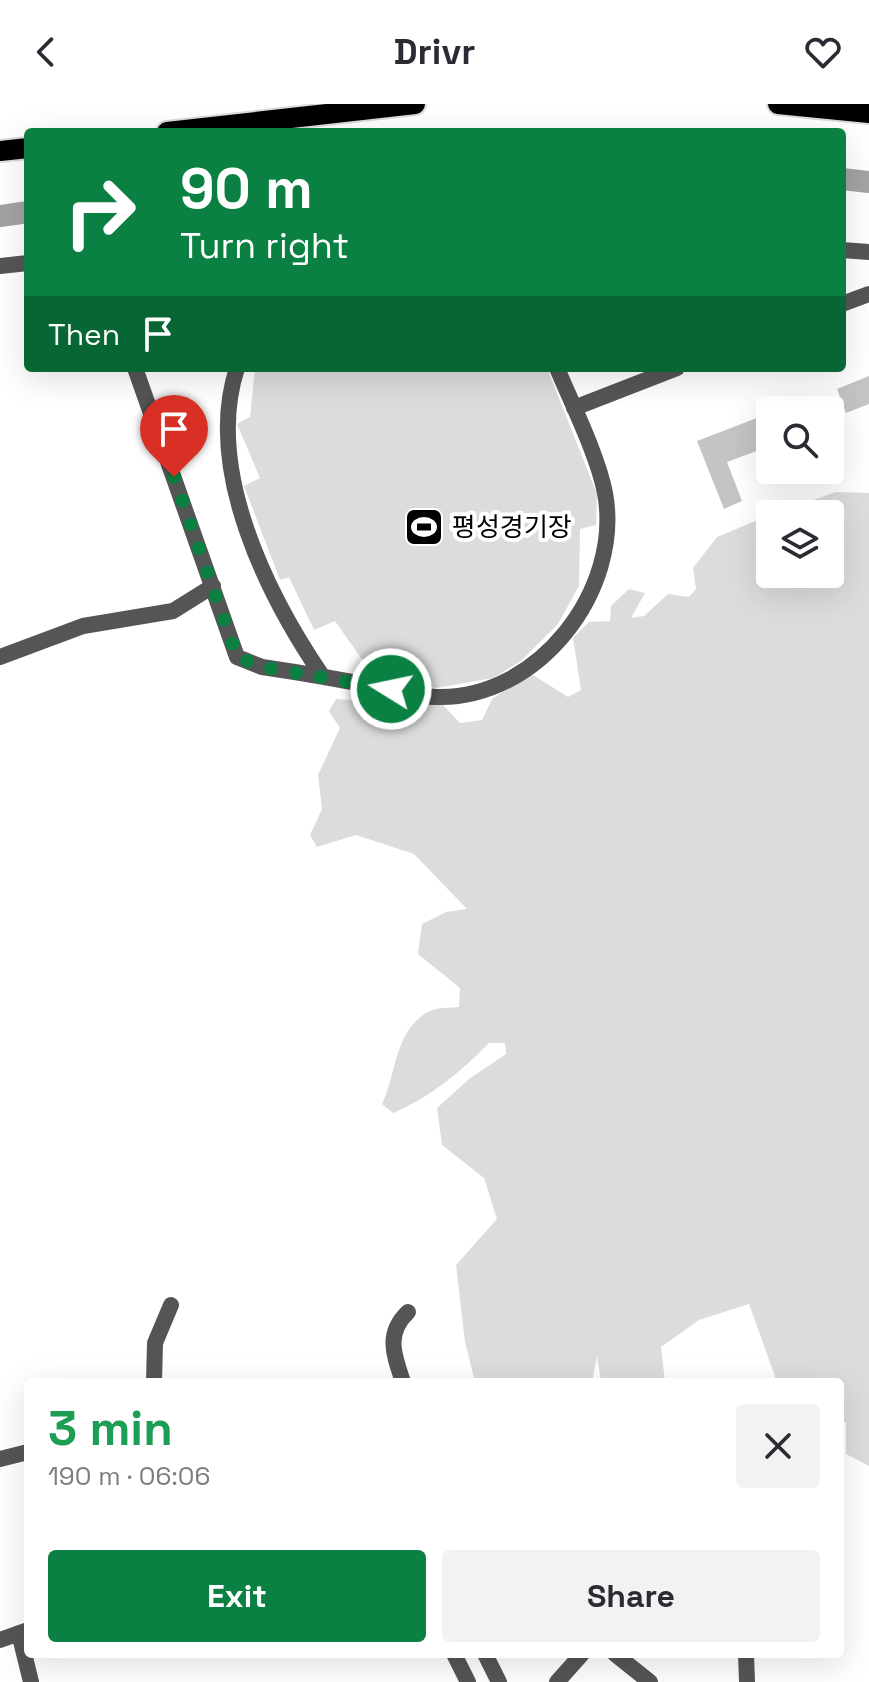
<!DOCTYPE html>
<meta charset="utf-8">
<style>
body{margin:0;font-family:"Space Grotesk","Noto Sans KR",sans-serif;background:#f2f2f3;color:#2b2b33;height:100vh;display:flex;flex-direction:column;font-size:30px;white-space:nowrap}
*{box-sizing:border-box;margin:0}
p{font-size:26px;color:#7c7c81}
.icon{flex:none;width:44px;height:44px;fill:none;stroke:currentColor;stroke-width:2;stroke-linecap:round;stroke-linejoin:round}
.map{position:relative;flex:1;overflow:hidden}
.panel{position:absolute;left:24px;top:1274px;width:820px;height:280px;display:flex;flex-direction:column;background:#fff;border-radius:8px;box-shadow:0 8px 32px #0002}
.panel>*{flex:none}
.top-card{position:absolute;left:24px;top:24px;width:822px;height:244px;border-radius:8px;box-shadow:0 8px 32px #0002;background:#0b8043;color:#fff;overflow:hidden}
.buttons{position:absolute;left:756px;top:292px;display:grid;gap:16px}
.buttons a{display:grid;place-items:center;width:88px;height:88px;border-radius:8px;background:#fff;box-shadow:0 8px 32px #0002;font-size:40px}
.pin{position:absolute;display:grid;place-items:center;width:68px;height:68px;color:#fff;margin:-82px -34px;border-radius:50% 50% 50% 0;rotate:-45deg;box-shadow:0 0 8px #0007}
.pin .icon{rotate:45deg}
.me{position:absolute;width:88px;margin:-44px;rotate:280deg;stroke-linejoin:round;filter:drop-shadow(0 0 6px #0008)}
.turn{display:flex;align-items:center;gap:28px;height:168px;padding:0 24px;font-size:36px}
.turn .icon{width:104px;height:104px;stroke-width:2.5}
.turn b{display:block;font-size:56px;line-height:68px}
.then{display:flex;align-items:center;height:76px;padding:0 24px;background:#0003;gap:16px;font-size:30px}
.round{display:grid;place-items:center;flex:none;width:84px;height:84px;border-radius:8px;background:#f2f2f3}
.summary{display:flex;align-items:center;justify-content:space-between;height:136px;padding:0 24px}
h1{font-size:48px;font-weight:800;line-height:60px;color:#1e9e55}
.button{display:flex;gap:16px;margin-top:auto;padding:16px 24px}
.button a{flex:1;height:92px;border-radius:8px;background:#0b8043;color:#fff;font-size:32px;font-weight:800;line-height:92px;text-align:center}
.button a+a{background:#f2f2f3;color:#2b2b33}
header{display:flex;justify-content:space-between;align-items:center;height:104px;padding:0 24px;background:#fff;font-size:36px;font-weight:800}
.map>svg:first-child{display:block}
.green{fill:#dcdcdc}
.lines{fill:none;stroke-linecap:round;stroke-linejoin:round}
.river{stroke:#a3a3a3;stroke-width:22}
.building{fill:#c4c4c4}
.major-casing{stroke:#dbdbdb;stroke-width:24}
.minor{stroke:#555;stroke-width:16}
.major{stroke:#000;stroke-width:20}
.route{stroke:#0b8043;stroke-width:14;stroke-dasharray:0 25.2}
.labels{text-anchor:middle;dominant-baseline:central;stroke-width:8;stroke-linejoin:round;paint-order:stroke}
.poi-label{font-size:26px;fill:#000;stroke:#fff;text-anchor:start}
</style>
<header><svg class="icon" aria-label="back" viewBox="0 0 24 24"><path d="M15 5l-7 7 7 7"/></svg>Drivr<svg class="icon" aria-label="heart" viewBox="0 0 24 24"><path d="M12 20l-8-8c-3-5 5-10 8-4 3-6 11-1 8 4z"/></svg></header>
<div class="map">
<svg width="869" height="1578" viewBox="0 0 869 1578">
<rect width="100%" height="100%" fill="#fff"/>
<path class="green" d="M255,264h292l50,126 -1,31 -16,4 -1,57 -21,38 -37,37 -28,17 -57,10 -43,-10 -32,-20 -26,-37 -21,9 -25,-53 -9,3 -36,-94 16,-8 -23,-54 13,-7z
M836,388l33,1v973l-23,-12v-31l-6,-4v-37h-63l-28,-78 -50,16 -38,27 4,35h-64l-4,-26 -5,26h-117l-10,-40 -9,-77 41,-46 -13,-41 -42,-33 -5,-37 32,-29 37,-25 -1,-11h-16c-27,28 -60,55 -96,70l-11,-9c15,-31 12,-73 46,-92 8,-5 23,-4 31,-5l1,-19 -42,-34 4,-30 24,-12 21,-3 -53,-55 -58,-19 -39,12 -7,-12 12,-26 -4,-34 22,-47 -11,-17 7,-12 107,6 17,18 22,-3 10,-21 38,-26 38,24 13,-7 -8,-52 16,-16 21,-1 1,-15 18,-17 16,4 -14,25 13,-2 24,-22 21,3 7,-8 -3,-21 24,-31 53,-22v59h60v-60h-57z"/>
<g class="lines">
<path class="river" d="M842,75l27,3
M0,112l28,-4"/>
</g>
<path class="building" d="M869,272v28l-23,9 -9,-24z
M770,309v33l-43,16 15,39 -18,8 -27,-68z"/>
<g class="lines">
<g class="major-casing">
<path id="major" d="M778,0l91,9
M167,28l248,-28
M0,47l28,-3"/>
</g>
<path class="minor" d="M842,146l27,2
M0,162l28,-3
M842,200l27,-10
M135,264l102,289 25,10c41,6 81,13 121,21 17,3 36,9 54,9 100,3 186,-106 168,-204 -7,-37 -33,-89 -48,-125
M237,264c-33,101 30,227 86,309
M574,304l103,-40
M0,553l83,-31 90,-15 40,-25
M154,1278l1,-39 16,-38
M403,1278c-9,-27 -18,-48 5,-70
M0,1355l28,-7
M19,1529l12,49
M0,1536l28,-10
M454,1550l14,28
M485,1550l14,28
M615,1550l35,28
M746,1550l1,28
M557,1578l25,-28"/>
<use href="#major" class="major"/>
</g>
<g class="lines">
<path class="route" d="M174,373l63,180 25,10 129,22"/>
</g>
<defs>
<g id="stadium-square" transform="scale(2)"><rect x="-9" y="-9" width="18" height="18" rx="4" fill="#000" stroke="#fff"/><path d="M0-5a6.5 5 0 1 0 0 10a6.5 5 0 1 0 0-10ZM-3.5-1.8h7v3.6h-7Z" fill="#fff"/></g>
</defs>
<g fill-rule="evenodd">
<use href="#stadium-square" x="424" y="423"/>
</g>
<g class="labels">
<g class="poi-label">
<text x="452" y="423">평성경기장</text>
</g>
</g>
</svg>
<div class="buttons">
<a><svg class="icon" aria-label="search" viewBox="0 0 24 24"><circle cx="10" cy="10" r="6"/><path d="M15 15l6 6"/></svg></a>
<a><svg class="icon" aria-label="layers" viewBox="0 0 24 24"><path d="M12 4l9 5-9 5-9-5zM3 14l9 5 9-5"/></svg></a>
</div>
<div class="pin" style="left:174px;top:373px;background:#d93025"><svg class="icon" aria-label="arrive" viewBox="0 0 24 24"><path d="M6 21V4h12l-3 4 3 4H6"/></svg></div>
<svg class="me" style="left:391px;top:585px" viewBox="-20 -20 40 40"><circle r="17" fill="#0b8043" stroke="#fff" stroke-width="3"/><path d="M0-11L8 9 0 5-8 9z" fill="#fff"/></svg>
<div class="top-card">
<div class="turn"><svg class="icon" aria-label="right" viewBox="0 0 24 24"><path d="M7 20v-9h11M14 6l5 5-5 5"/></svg><div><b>90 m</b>Turn right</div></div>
<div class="then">Then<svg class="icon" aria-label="arrive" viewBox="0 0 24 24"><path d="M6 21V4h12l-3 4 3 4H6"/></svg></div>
</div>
<section class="panel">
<div class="summary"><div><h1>3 min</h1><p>190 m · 06:06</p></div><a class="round"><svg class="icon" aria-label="close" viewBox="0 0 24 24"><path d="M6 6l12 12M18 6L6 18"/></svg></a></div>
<div class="button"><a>Exit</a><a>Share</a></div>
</section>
</div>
